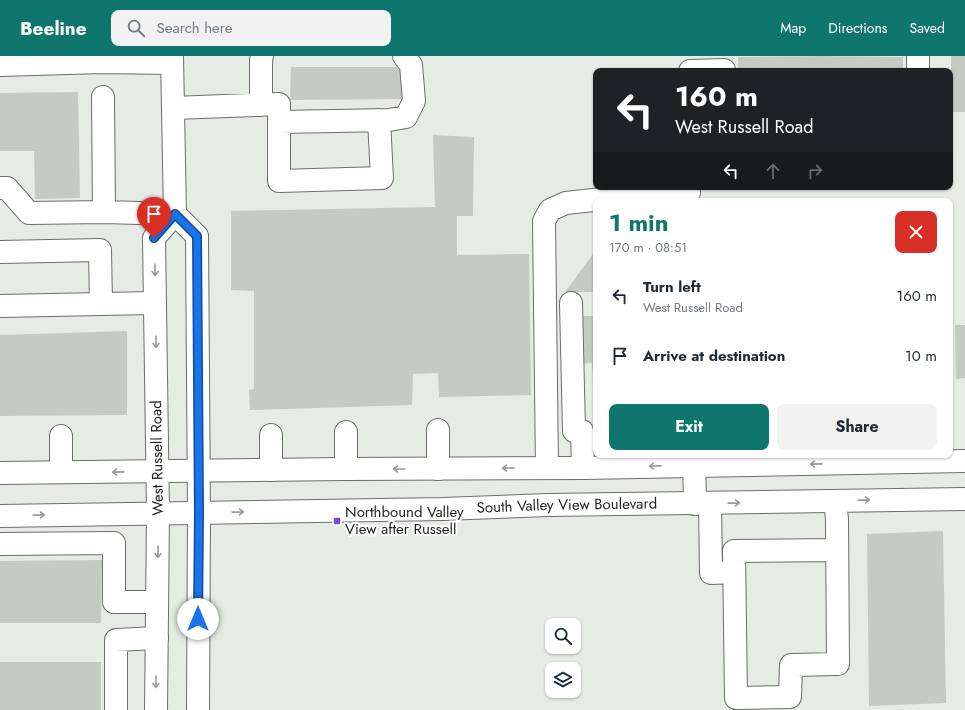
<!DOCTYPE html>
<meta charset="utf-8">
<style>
body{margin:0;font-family:Jost,sans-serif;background:#f2f2f3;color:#1f2937;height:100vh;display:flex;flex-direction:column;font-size:15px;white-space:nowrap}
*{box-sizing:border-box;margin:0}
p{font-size:13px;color:#747a83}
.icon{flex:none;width:22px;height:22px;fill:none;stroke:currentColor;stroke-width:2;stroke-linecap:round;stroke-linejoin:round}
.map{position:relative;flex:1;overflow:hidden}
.drawer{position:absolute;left:593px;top:142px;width:360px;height:260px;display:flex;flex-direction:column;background:#fff;border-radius:8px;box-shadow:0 1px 3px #0004}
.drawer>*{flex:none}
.banner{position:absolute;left:593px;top:12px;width:360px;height:122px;border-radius:8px;box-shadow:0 1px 3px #0004;background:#202124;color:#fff;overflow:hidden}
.tools{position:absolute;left:545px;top:562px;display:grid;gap:8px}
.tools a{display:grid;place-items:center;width:36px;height:36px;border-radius:8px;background:#fff;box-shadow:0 1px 3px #0004;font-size:20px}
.pin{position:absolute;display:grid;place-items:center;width:34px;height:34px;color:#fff;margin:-41px -17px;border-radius:50% 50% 50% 0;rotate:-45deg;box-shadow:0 0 4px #0007}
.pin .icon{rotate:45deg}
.me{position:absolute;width:44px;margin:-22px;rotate:0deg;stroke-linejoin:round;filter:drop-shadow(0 0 3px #0008)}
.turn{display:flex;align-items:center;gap:14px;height:84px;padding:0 16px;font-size:18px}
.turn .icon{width:52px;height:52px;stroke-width:2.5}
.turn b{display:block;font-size:28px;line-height:34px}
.lanes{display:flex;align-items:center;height:38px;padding:0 16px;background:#0003;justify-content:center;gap:20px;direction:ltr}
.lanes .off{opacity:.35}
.round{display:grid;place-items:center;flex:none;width:42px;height:42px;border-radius:8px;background:#f2f2f3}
.summary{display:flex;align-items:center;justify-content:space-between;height:68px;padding:0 16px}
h1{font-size:24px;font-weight:700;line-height:30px;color:#0f766e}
.action{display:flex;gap:8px;margin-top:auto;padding:8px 16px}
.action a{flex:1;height:46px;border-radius:8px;background:#0f766e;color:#fff;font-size:16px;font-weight:700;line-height:46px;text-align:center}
.action a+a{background:#f2f2f3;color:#1f2937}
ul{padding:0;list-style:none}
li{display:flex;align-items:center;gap:12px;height:60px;padding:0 16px}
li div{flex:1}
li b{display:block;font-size:15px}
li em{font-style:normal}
header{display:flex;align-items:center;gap:24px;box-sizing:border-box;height:56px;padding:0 20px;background:#0f766e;color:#fff}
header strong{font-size:19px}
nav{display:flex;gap:22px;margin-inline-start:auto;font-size:14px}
.search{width:280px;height:36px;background:#f2f2f3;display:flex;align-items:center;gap:10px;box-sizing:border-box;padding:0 14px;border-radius:8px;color:#747a83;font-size:15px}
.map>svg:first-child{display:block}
.building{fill:#c5cac5}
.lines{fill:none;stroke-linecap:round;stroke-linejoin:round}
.minor-casing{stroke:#6b6f6a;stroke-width:24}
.major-casing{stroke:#6b6f6a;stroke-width:24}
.minor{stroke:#fff;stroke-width:22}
.major{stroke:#fff;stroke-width:22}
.oneway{stroke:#999a99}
.route-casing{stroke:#114b97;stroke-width:10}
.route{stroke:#1a73e8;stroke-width:7}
.poi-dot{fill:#7250c9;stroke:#fff;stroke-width:1.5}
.labels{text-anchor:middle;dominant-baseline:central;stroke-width:4;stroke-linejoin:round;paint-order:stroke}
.street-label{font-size:15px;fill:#1d1f1d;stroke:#fff}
.poi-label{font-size:15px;fill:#1d1f1d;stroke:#fff;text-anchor:start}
</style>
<header>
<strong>Beeline</strong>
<div class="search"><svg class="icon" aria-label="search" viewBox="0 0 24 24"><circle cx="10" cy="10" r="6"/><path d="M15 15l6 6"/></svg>Search here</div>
<nav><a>Map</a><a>Directions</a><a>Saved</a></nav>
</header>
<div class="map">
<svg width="965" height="654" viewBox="0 0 965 654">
<rect width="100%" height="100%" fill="#e6ebe5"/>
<path class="building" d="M821,0l82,1v14h-165v-14z
M951,0h14v56h-14z
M291,11h110l2,32 -113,1z
M78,36l2,106 -45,1 -1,-48h-34v-58z
M433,79l41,2 -1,79h-16v39l72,-1 2,141 -92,2 -1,-24 -25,1 -1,31 -162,5 -1,-20 5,-1v-98l-23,-1v-79l204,-4z
M596,194v42h-31z
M578,260h18v84h-2l-2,-37 -16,1z
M955,269h10v53l-9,1z
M127,275v84l-127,1v-81z
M943,475l3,172 -77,3 -2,-172z
M102,504l-1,63h-101v-62z
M0,606h101v48h-101z"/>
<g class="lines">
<g class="minor-casing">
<path id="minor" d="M102,0v6l70,1
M918,0v15
M0,9l102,-3
M690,15l34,-1
M103,41l1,115
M261,49v-45l1,-4
M173,52l106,-4v77l103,-3 -3,-58
M279,66l110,-2 17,-3 8,-16 -3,-36 -7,-9
M0,132h7l22,25 75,-1 71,2
M0,196l100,-2 1,54 54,-1
M571,247l3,128
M0,250l101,-2
M438,374v39
M582,375l1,37
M271,379v35
M61,380v36
M694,399l1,49
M547,412l-3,-247 6,-11 16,-7 63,-7 60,-3
M346,413v-37
M835,445l2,18 1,145 -47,1 -1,32 -54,1 -2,-147 102,-1
M710,447l1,70 23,-1
M0,488l114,-1v59h43
M116,654v-70l41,-2"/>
</g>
<g class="major-casing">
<g id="major">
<path d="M172,0l3,158 22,22 2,277 -1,197"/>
<path d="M0,417l346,-4 237,-1 382,-7"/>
<path id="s1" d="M0,460l443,-7 105,-4 417,-6"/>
<path d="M156,654l2,-197 -4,-275 21,-24"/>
</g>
</g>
<use href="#minor" class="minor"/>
<use href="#major" class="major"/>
</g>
<defs><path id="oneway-shaft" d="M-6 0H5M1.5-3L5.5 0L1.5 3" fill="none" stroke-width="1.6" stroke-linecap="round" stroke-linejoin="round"/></defs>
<g class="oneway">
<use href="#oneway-shaft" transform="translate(155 214) rotate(89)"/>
<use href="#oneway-shaft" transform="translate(156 286) rotate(89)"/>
<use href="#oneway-shaft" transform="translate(816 408) rotate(179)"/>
<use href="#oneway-shaft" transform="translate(655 410) rotate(179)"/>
<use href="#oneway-shaft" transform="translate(508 412) rotate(179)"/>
<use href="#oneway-shaft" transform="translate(399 413) rotate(-180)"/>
<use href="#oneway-shaft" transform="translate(118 416) rotate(179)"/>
<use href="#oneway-shaft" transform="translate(864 444) rotate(-1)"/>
<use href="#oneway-shaft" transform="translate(734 447) rotate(-1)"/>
<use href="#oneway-shaft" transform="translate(238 456) rotate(-1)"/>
<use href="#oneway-shaft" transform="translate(39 459) rotate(-1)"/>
<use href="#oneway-shaft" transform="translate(158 496) rotate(91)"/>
<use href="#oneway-shaft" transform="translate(156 626) rotate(91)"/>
</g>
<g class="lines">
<g class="route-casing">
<path id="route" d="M154,182l21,-24 22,22 2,277 -1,106"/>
</g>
<use href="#route" class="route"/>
</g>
<rect class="poi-dot" x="333" y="461" width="8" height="8" rx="2"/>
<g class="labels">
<g class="street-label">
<text transform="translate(157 402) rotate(-91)">West Russell Road</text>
<text stroke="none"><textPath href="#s1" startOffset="567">South Valley View Boulevard</textPath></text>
</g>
<g class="poi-label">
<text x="345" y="456">Northbound Valley<tspan x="345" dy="17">View after Russell</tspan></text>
</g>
</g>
</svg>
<div class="tools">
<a><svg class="icon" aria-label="search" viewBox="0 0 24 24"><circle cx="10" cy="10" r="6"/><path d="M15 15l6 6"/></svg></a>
<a><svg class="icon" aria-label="layers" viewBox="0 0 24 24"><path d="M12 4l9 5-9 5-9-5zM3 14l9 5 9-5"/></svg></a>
</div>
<div class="pin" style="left:154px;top:182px;background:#d93025"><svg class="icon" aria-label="arrive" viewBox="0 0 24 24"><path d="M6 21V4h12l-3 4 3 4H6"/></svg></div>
<svg class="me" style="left:198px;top:563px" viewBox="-20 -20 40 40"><circle r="19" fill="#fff"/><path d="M0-13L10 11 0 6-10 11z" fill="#1a73e8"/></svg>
<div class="banner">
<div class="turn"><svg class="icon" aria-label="left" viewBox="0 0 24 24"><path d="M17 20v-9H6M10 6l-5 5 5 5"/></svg><div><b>160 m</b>West Russell Road</div></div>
<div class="lanes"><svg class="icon" aria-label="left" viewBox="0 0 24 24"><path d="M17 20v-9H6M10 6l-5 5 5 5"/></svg><svg class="icon off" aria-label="ahead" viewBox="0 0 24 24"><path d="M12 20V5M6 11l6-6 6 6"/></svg><svg class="icon off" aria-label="right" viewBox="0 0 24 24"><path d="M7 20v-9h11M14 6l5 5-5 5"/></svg></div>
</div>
<section class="drawer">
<div class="summary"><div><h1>1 min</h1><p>170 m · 08:51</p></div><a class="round" style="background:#d93025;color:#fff"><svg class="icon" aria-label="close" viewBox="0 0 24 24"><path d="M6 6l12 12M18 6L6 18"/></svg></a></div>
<ul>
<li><svg class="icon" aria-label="left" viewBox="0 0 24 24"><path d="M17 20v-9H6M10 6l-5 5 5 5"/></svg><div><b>Turn left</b><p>West Russell Road</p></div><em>160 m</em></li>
<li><svg class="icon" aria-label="arrive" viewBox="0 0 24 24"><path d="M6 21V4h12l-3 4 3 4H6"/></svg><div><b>Arrive at destination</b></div><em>10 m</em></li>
</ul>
<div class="action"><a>Exit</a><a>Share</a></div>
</section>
</div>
